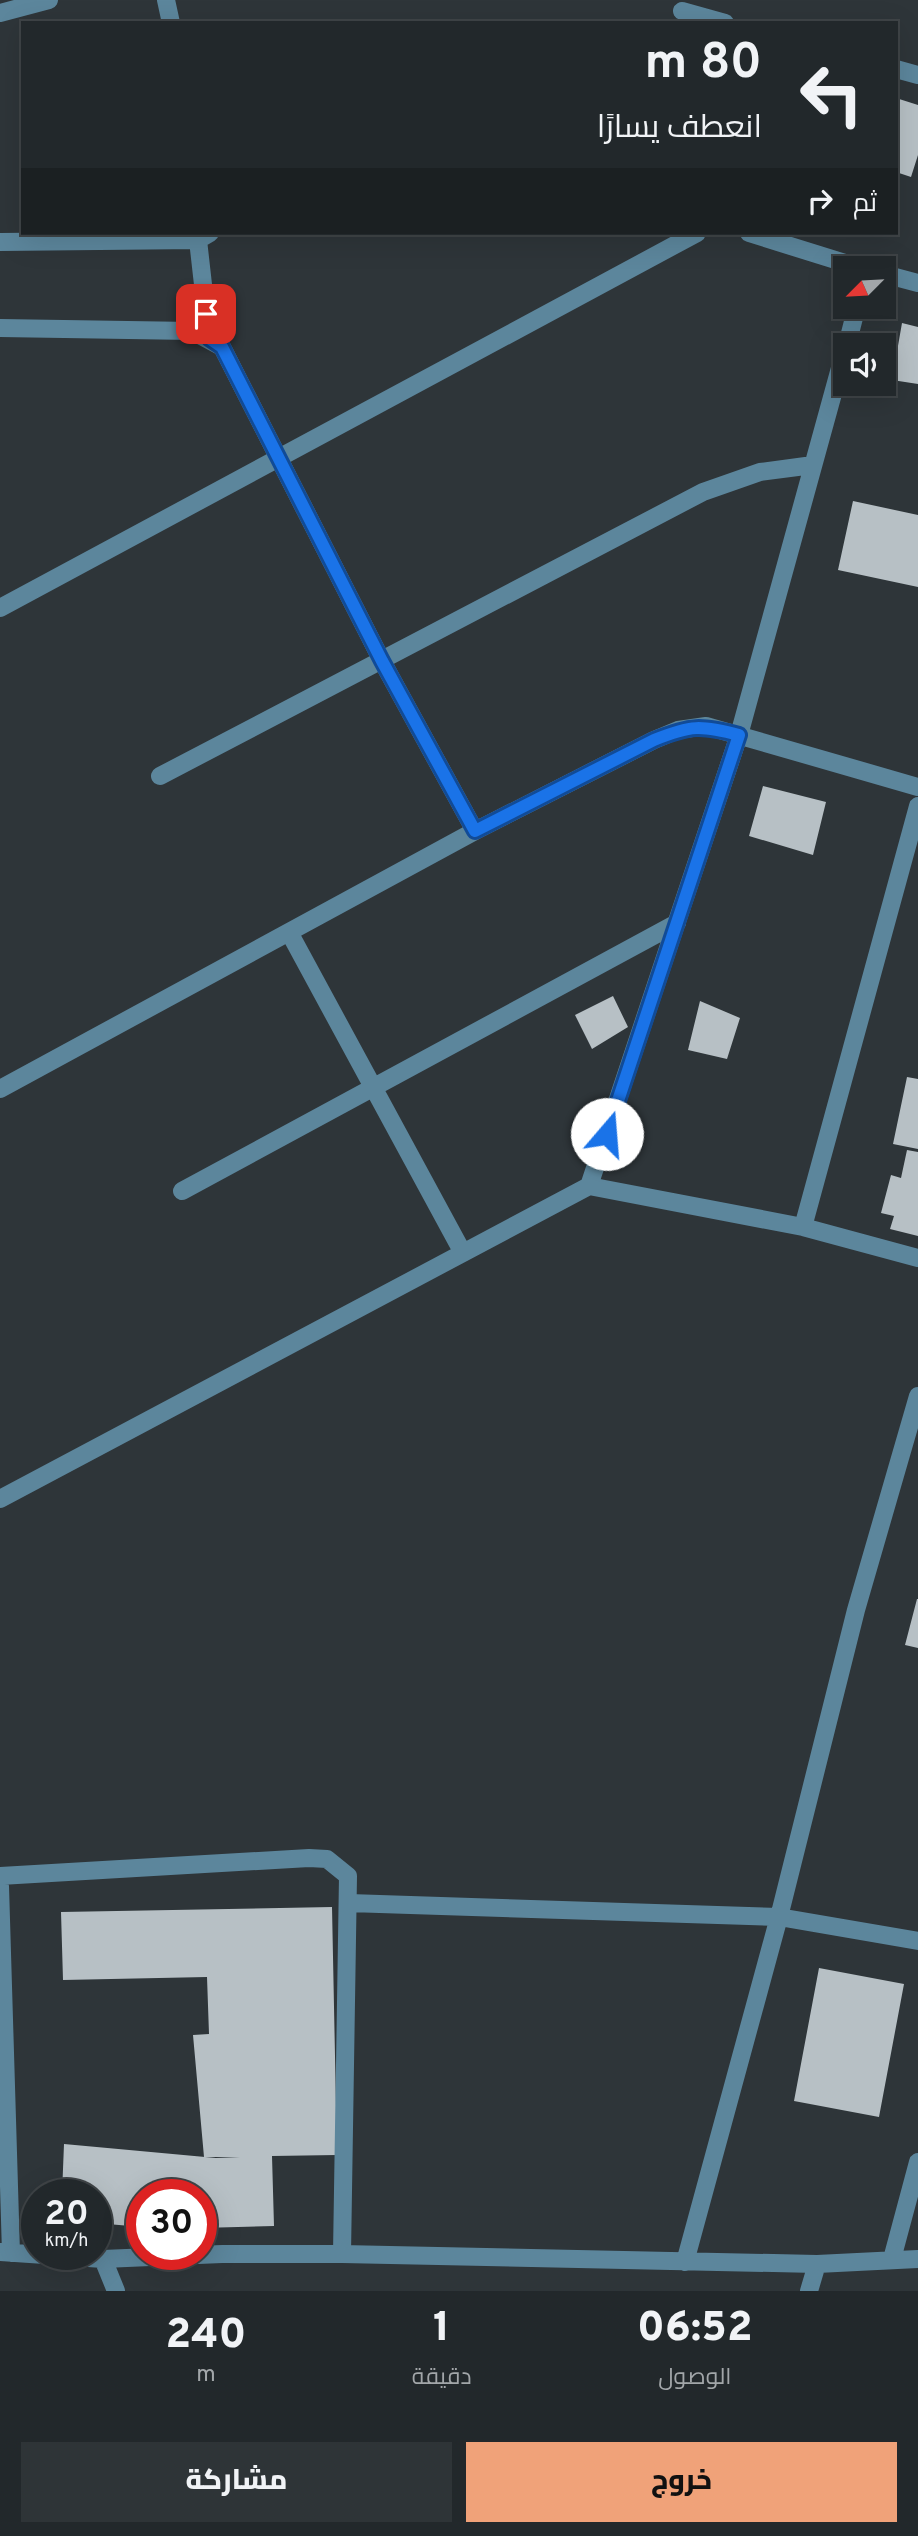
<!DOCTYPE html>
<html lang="ar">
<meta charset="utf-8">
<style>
body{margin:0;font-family:Overpass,Cairo,sans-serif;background:#2e3437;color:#f1f3f6;direction:rtl;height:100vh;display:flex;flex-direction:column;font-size:26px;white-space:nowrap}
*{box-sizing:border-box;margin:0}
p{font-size:23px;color:#a2a6a9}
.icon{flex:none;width:38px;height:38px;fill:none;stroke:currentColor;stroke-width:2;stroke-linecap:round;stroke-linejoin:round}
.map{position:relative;height:2291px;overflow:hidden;direction:ltr}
.panel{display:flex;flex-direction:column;background:#22282b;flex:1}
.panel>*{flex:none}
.guide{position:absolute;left:21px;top:21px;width:877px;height:214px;border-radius:0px;box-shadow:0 7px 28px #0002,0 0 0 2px #3f4447;direction:rtl;background:#22282b;color:#f1f3f6;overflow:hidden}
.needle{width:46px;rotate:246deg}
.fabs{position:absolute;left:833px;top:256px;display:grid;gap:14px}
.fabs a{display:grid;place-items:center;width:63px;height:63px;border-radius:0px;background:#22282b;box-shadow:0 7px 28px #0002,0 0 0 2px #3f4447;font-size:35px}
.speed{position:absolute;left:21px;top:2179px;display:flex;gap:14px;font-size:35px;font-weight:700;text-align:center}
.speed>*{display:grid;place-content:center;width:91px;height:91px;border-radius:50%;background:#22282b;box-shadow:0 7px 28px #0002,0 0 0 2px #3f4447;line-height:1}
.speed small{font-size:18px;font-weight:400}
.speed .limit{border:10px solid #d22;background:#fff;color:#111}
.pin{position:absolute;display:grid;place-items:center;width:60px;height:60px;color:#fff;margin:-30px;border-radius:14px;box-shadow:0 4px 10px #0006}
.me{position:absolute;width:77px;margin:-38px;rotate:18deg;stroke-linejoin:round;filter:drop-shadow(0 0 5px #0008)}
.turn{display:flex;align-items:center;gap:24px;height:147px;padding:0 21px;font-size:32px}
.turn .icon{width:91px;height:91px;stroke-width:2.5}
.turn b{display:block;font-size:49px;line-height:60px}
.then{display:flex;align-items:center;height:66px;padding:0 21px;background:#0003;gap:14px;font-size:26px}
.eta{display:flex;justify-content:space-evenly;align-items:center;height:119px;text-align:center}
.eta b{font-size:42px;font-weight:800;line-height:49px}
.primary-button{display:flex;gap:14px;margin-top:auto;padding:14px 21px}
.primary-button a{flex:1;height:80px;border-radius:0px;background:#f0a279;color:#111;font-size:28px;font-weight:800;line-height:80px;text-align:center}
.primary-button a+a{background:#2e3437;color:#f1f3f6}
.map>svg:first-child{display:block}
.building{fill:#b7c0c5}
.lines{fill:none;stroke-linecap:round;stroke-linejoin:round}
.minor{stroke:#5c869c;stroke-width:18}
.route-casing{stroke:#114b97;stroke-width:18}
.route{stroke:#1a73e8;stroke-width:12}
</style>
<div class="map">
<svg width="918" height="2291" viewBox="0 0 918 2291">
<rect width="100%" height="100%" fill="#2e3539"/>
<path class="building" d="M896,98l22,7v50l-7,22 -15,-5z
M902,323l16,4v57l-26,-4z
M853,501l65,14v72l-80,-17z
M763,786l63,16 -13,53 -64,-19z
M613,996l15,31 -36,22 -17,-34z
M700,1001l40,17 -13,41 -39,-9z
M907,1077l11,2v70l-25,-5z
M907,1150l11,2v84l-28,-7 4,-13 -13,-3 10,-38 10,3z
M917,1599h1v49l-13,-3z
M332,1907l5,248 -65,1 2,70 -73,2v-34h-59v33l-46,-4v-29h-34l2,-50 152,14 24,-1h-36l-11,-122 16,-1 -2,-57 -144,3 -2,-68z
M819,1968l85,16 -25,133 -85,-16z"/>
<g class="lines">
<path class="minor" d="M166,0l5,23
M682,11l43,12
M0,13l49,-13
M896,69l22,6
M749,233l112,35
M198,240l11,98
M0,242l198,-2 12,-7
M884,274l34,9
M0,328l192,3 30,16 160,314 93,170
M847,345l10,-39
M0,608l697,-375
M160,776l543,-284 57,-20 53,-7
M289,932l174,321
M0,1089l475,-258 179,-91 24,-10 28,-4 212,61
M589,1186l150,-451 106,-385
M182,1191l495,-268
M803,1227l115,-421
M0,1499l589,-313 214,41 115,31
M0,1876l309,-18 18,1 21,17 -6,378
M0,1886l11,367
M349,1903l430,14 139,24
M0,2252l103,7 119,-5h120l475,10 101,-5
M103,2259l13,32
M892,2259l26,-97
M685,2262l94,-345 77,-307 62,-214
M809,2291l8,-27"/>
</g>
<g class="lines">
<g class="route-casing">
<path id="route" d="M206,314l3,24 13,9 160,314 93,170 179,-91c37,-15 47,-15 85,-5l-132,399"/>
</g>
<use href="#route" class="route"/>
</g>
</svg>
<div class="fabs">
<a><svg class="needle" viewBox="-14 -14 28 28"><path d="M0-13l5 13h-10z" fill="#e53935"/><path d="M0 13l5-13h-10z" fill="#a2a6a9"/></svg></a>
<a><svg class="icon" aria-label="sound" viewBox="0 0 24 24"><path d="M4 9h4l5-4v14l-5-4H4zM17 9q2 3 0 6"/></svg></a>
</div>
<div class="speed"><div>20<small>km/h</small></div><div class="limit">30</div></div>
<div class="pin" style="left:206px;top:314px;background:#d93025"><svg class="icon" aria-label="arrive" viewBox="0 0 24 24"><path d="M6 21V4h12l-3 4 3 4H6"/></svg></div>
<svg class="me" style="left:607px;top:1134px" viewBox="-20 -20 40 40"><circle r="19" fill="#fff"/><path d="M0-13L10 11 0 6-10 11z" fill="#1a73e8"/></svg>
<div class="guide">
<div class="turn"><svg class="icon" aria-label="left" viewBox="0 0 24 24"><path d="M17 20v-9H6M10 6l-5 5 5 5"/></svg><div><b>80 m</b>انعطف يسارًا</div></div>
<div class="then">ثم<svg class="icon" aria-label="right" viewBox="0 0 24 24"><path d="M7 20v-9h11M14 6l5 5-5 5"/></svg></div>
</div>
</div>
<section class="panel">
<div class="eta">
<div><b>06:52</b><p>الوصول</p></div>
<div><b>1</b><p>دقيقة</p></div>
<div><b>240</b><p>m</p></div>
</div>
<div class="primary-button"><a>خروج</a><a>مشاركة</a></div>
</section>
